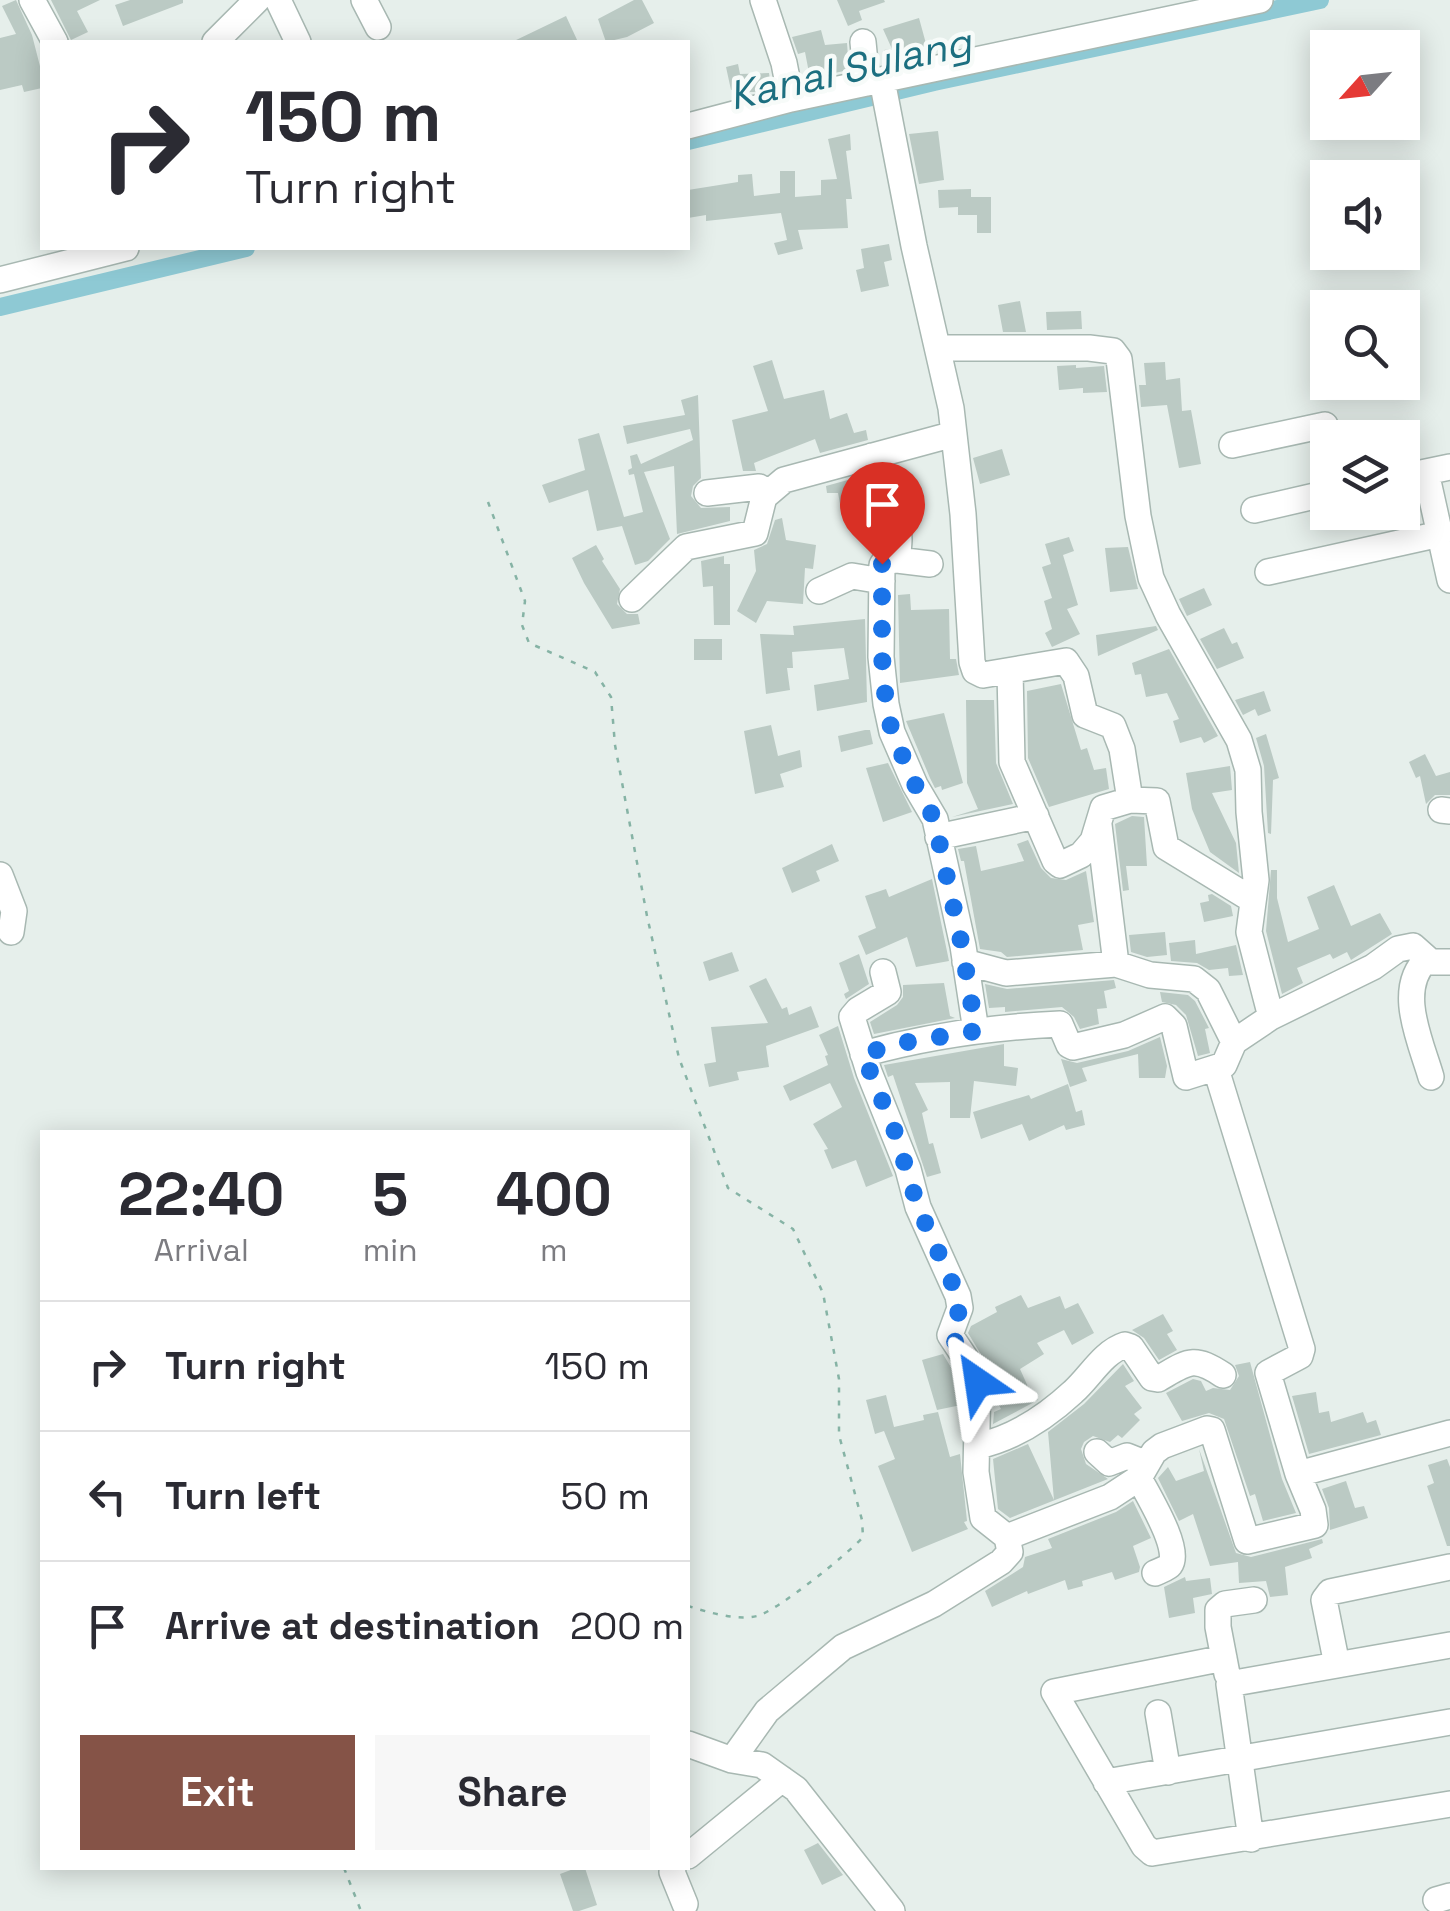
<!DOCTYPE html>
<style>
body{margin:0;font-family:"Space Grotesk",sans-serif;background:#f7f7f7;color:#2b2b33;height:100vh;display:flex;flex-direction:column;font-size:38px;white-space:nowrap}
*{box-sizing:border-box;margin:0}
p{font-size:32px;color:#7c7c81}
.icon{flex:none;width:55px;height:55px;fill:none;stroke:currentColor;stroke-width:2;stroke-linecap:round;stroke-linejoin:round}
.map{position:relative;flex:1;overflow:hidden}
.details{position:absolute;left:40px;top:1130px;width:650px;height:740px;display:flex;flex-direction:column;background:#fff;border-radius:0px;box-shadow:0 5px 25px #0003}
.details>*{flex:none}
.top-card{position:absolute;left:40px;top:40px;width:650px;height:210px;border-radius:0px;box-shadow:0 5px 25px #0003;background:#fff;color:#2b2b33;overflow:hidden}
.needle{width:65px;rotate:243deg}
.tools{position:absolute;left:1310px;top:30px;display:grid;gap:20px}
.tools a{display:grid;place-items:center;width:110px;height:110px;border-radius:0px;background:#fff;box-shadow:0 5px 25px #0003;font-size:50px}
.pin{position:absolute;display:grid;place-items:center;width:85px;height:85px;color:#fff;margin:-102px -42px;border-radius:50% 50% 50% 0;rotate:-45deg;box-shadow:0 0 10px #0007}
.pin .icon{rotate:45deg}
.me{position:absolute;width:110px;margin:-55px;rotate:328deg;stroke-linejoin:round;filter:drop-shadow(0 0 8px #0008)}
.turn{display:flex;align-items:center;gap:35px;height:210px;padding:0 40px;font-size:45px}
.turn .icon{width:130px;height:130px;stroke-width:2.5}
.turn b{display:block;font-size:70px;line-height:85px}
.eta{display:flex;justify-content:space-evenly;align-items:center;height:170px;text-align:center}
.eta b{font-size:60px;font-weight:700;line-height:70px}
.button{display:flex;gap:20px;margin-top:auto;padding:20px 40px}
.button a{flex:1;height:115px;border-radius:0px;background:#855347;color:#fff;font-size:40px;font-weight:700;line-height:115px;text-align:center}
.button a+a{background:#f7f7f7;color:#2b2b33}
ul{padding:0;list-style:none}
li{display:flex;align-items:center;gap:30px;height:130px;padding:0 40px;border-top:2px solid #e1e1e2}
li div{flex:1}
li b{display:block;font-size:38px}
li em{font-style:normal}
.map>svg:first-child{display:block}
.lines{fill:none;stroke-linecap:round;stroke-linejoin:round}
.canal{stroke:#8ec9d4;stroke-width:18}
.building{fill:#bbcac4}
.minor-casing{stroke:#a8b8b2;stroke-width:28}
.path{stroke:#86b3a5;stroke-width:2.5;stroke-dasharray:5 8;stroke-linecap:butt}
.minor{stroke:#fff;stroke-width:25}
.route{stroke:#1a73e8;stroke-width:18;stroke-dasharray:0 32.4}
.labels{text-anchor:middle;dominant-baseline:central;stroke-width:9;stroke-linejoin:round;paint-order:stroke}
.water-label{font-size:40px;font-style:italic;fill:#1c6f80;stroke:#f7fbf9}
</style>
<div class="map">
<svg width="1450" height="1911" viewBox="0 0 1450 1911">
<rect width="100%" height="100%" fill="#e6efeb"/>
<g class="lines">
<path class="canal" d="M688,141l246,-59 386,-82
M0,307l246,-59"/>
</g>
<path class="building" d="M16,0l16,35 10,39v14l-18,4 -2,-7 -22,5v-52l16,-4 -14,-28z
M51,0h49l-23,11 11,21 -17,8z
M130,0h53v3l-60,23 -8,-21z
M634,0h8l12,23 -27,14 -21,5 -8,-23z
M837,0h47l1,2 -26,9 3,9 -14,6z
M566,16l12,26h-66z
M919,18l9,33 -42,11 -2,-12 8,-1 -9,-20z
M821,30l4,15 22,-2 2,27 -39,8 -5,-26 -7,2 -6,-17z
M738,64l2,10 29,-1 2,15 -17,4h-7v-5l-16,3 -5,-23z
M938,131l6,49 -25,4 -10,-50z
M850,134l1,16 -5,1 6,48h-6l2,29 -50,2 5,19 -25,6 -4,-12 13,-3 -6,-27 -75,8v-6l-18,3v-28l50,-8v-7l14,-1 2,22 26,-3v-22h15v26l26,-2v-15l16,-1 -9,-40z
M971,189v8h20v36h-14v-18h-19v-8l-19,1 -1,-18z
M889,244l3,16 -8,2 5,24 -28,6 -5,-22 8,-2 -3,-19z
M1020,301l6,31h-23l-5,-27z
M1081,311l1,18 -35,1 -1,-18z
M772,360l12,39 40,-9 6,29 17,-6 7,20 12,-3 2,10 -48,13 -5,-14 -61,24 2,8h-13l-11,-51 36,-9 -15,-45z
M1165,362l1,18 14,-2 2,33 9,-1 10,54 -22,4 -12,-63 -26,2 -2,-22h7l-2,-22z
M1076,365v3l28,-2 3,26 -24,1v-5l-24,2 -2,-24z
M698,395l3,83 -8,8 -2,10 10,12 29,-1v14l-53,13 -3,-68 -30,6 26,67 -22,22 -13,4 -13,-39 -25,5 -9,-41 -39,13 -7,-18 43,-15 -7,-31 21,-6 25,84 19,-5 -9,-38 -5,1 -1,-5 4,-2 -2,-12 7,-2 4,10 52,-24 -3,-11 -63,15 -4,-18 62,-11 -4,-15z
M1002,449l8,26 -30,9 -7,-26z
M855,478l1,29 -15,2 -3,-16h-11l-1,-7z
M782,518l4,22 30,5 -3,24 -8,-1 -2,36 -36,-3 -11,22 -19,-12 19,-40 -2,-21 13,-6 8,-24z
M1069,537l5,14 -11,4 15,50 -11,4 13,25 -28,13 -7,-14 7,-4 -8,-28 8,-3 -10,-31 9,-3 -6,-20z
M596,545l8,14 -2,2 18,28 -3,15 10,10h11l2,10 -28,5 -28,-46 -12,-25z
M1128,547l10,42 -28,3 -5,-44z
M724,556v8h6v61h-16l-1,-39 -10,1 -2,-26z
M1204,588l8,17 -25,11 -8,-17z
M910,594l1,16 38,-1 1,50h6l3,16 -59,8 -2,-88z
M865,619l2,83 -50,9 -3,-26 35,-6 -5,-31 -52,4 1,16h-6l3,22 -24,4 -6,-60 34,1 -1,-9z
M1156,626l2,4 -60,26 -2,-21z
M1224,628l8,16 5,-2 7,16 -27,11 -17,-30z
M694,639h28v21h-28z
M1169,649l49,87 -14,7 -3,-6 -21,6 -7,-22 6,-2 -12,-26 -21,4 -5,-23 -6,1 -3,-12z
M1061,684l20,66 6,-2 7,22 12,-2 3,21 -60,18 -21,-49 -1,-67z
M1264,691l7,20 -13,5 -3,-7 -12,6 -8,-15z
M966,700h28l2,63 17,41 -61,13 26,-8 -11,-26z
M944,713l19,70 -21,7 -1,-4 -6,2 -5,-10 -24,-57z
M771,725l7,31 22,-6 2,17 -22,7 4,13 -29,7 -11,-63z
M865,730h5l3,14 -32,8 -3,-16z
M1266,734l13,44 -6,2 -2,54 -3,-1 -4,-67 -8,-28z
M1425,754l11,22 14,-4v23h-15l-9,9 -6,-28 -4,2 -7,-16z
M888,763l24,49 -29,10 -17,-54z
M1230,766l2,24 -20,3 24,50 3,30 -29,-21 -18,-43 -6,-36z
M1132,816l12,1 3,49h-21l3,24 -6,1 -8,-67z
M1028,840l13,28 10,10 15,2 20,-9 8,51 -16,3 5,25 -76,7 -6,-5 -21,-3 -16,-88h-3l-3,-12 18,-3 5,25 43,-10 -7,-17z
M832,844l7,17 -23,10 4,10 -28,12 -10,-25z
M1271,870h6v28l11,44 31,-13 -12,-32 27,-12 17,41 29,-13 12,21 -41,26 -4,-8 -14,7 -3,-5 -33,14 6,15 -21,11 -16,-63z
M932,879l17,82 -33,6 -9,-30 -41,18 -8,-19 18,-8 -11,-32 21,-7 3,8z
M1212,894l19,12 2,10 -29,6 -4,-19 9,-2 -1,-6z
M1165,932l2,23 -20,2 -16,-5 -2,-17z
M1195,940l1,14 40,-9 7,30 -14,1 -1,-8 -19,2 -12,-7 -26,-2 -2,-18z
M732,952l7,19 -30,10 -6,-19z
M859,954l10,30 -23,15 -2,-5 5,-3 -10,-28z
M766,978l16,31 5,-2 2,8 22,-9 8,21 -53,19 3,21 -32,5 2,8 -30,7 -5,-23 12,-2 -5,-35 57,-4 -19,-37z
M1114,980l2,8 -12,3 3,17 -10,1 2,15 -19,5 -6,-12 -12,-10 -57,5v-5l-16,1 -4,-24 22,5z
M944,983l6,33 5,2 -81,16 -4,-12 27,-17 6,-8v-12z
M1160,992l28,3 7,6 14,27 -4,1 5,24 -12,3 -12,-41 -10,-10 -14,-3z
M838,1026l16,52 39,98 -27,11 -10,-27 -24,9 -8,-19 4,-1 -15,-25 29,-17 -12,-24 -40,18 -7,-15 45,-21 -3,-9 3,-1 -9,-20z
M1160,1037l7,29 -2,12h-26l-1,-24 -56,14 5,13 -17,6 -9,-28 16,4 51,-12z
M1004,1044v22l14,2 -2,18 -42,-5 -4,37h-20v-36l-35,1 13,27 -6,3 7,31 4,-1 8,30 -14,4 -34,-102 -5,2 -4,-12z
M1068,1084l8,28 6,-2 3,15 -19,5 -2,-5 -35,16 -7,-17 -41,15 -8,-27 56,-17 2,4z
M1021,1295l7,13 32,-12 5,13 13,-6 16,30 -22,12 -8,-15 -27,13 7,11 -24,15 13,29 3,-2 2,4 -45,24 1,-12 7,-3 -7,-14v-19l-26,-43 3,-7 26,-14 -2,-5z
M1163,1314l10,17 -6,3 10,16 -18,10 -15,-22 -12,-8z
M943,1354l19,32 -1,19 -24,5 -15,-50z
M1250,1362l32,117 14,34 -33,8 -8,-27 -5,2 -26,-77 -15,-6 -27,8 -16,-28 27,-14 8,2 5,10 7,-3 17,2 9,-14 -4,-11z
M1123,1364l11,17 -9,5 17,22 -8,6 6,6 -18,18 -4,-3 -8,7 -17,-6 -9,6 -3,7 5,15 22,15 -98,39 -12,-9 -5,-50 35,-15 26,56 -6,-68 36,-28z
M1316,1392l3,21 10,-2 2,11 32,-10 4,11 9,-3 5,15 -72,19 -17,-58z
M886,1395l8,32 30,-7 -1,-5 15,-3 12,45 10,-3 7,67 -3,1 4,7 -56,23 -34,-86 17,-7 -11,-28 -9,3 -9,-34z
M1199,1449l37,104 15,4 71,-18 1,4 -14,6 3,9 -27,9 3,28 -18,2 -4,-16 -27,2 -1,-21 -28,4 -17,-52 -14,7 -21,-43 10,-11 8,14 28,-10z
M1447,1459l3,8v79h-3l-20,-60 7,-3 -6,-18z
M1346,1481l9,27 9,-2 4,12 -38,12 -1,-22 -7,-19z
M1133,1501l18,37 -18,8 7,21 -1,5 -24,8 -3,-8 -30,9 1,5 -15,4 -3,-10 -37,14 -1,-3 -35,16 -7,-16 38,-24 2,-10 27,-9 -4,-9 68,-27z
M1185,1577l1,4 24,-3 2,16 -19,4 2,15 -26,5 -5,-31z
M818,1843l25,32 -21,10 -18,-35z
M576,1868h9l12,37 -18,6h-6l-13,-37z"/>
<g class="lines">
<g class="minor-casing">
<path id="minor" d="M32,0l23,42
M278,0l20,42
M364,0l14,27
M763,0l21,63 7,36
M215,42l42,-42
M863,42l4,41
M882,80l32,166 37,162 12,106 9,148 3,9 8,4 83,-14 10,15 9,39 28,11 9,23 8,51 -27,8 -10,33 -12,14 -21,10 -5,-4 -43,-99 -2,-91
M688,126l103,-27 469,-99
M0,280l126,-32
M939,348h150l24,3 6,8 19,157 13,62 17,37 71,125 9,30 1,42 7,68 -7,52 22,85
M1232,445l93,-20 3,13
M872,456l-1,47c28,22 31,20 26,57l-13,2 -2,3 -1,92 5,47 6,28 23,53 20,34 28,127 13,85
M1426,472l24,108
M1402,477l48,-10
M707,493l52,-6 9,5
M1254,510l74,-17
M897,560l33,4
M1268,572l172,-38
M819,591l33,-15 30,5
M632,599l54,-52 69,-14 9,-36 20,-17 170,-46
M1130,800l27,1 9,46 85,52
M1441,810l9,1
M1099,825l17,139
M938,837l98,-21
M0,875l14,36 -3,21
M1427,959c-32,30 -6,83 4,118
M965,962l41,11 110,-9 34,11 44,4 14,11 26,52
M883,972l5,20 -30,18 -6,7 17,55 39,97 10,38 40,89 2,12 -10,27 28,42 -2,95 7,46 24,19
M863,1054c64,-18 130,-27 197,-30l9,21 4,2 51,-12 41,-18 9,9 12,51 38,-12 10,-23 37,-25 102,-50 25,-18 15,-3 18,16h19
M1216,1069l86,280 -2,7 -32,17 30,101 152,-41
M978,1446c36,-8 68,-29 95,-54 17,-15 30,-40 52,-47l6,2 21,31 6,1c30,-17 35,-24 65,-4
M1097,1452l12,11 18,-7 20,8
M1139,1478c8,16 43,72 31,87 -2,3 -11,6 -15,8
M1224,1658l-170,34 90,154 8,7 298,-49
M1337,1665l-13,-65 6,-8 120,-25
M1227,1674l-9,-47v-17l7,-6 29,-4
M1158,1713l10,59
M688,1744l44,16 30,5 34,24 96,122
M732,1760l35,-49 76,-64 91,-43 67,-42 9,-10 -3,-15 103,-40 29,-19 15,-26 8,-6 45,-17 5,1 35,111 68,-16 -2,-15 -15,-36
M1106,1782l344,-60
M1251,1839l-22,-155 221,-39
M688,1856l94,-77
M673,1868l-1,4 13,32
M1436,1900l14,-4"/>
</g>
<path class="path" d="M488,502l37,99 -3,24 7,18 66,29 16,25 4,48 32,171 32,142 49,130 65,41 30,64 16,86v56l23,85 1,17c-15,17 -86,74 -106,79 -22,5 -49,-4 -69,-10
M344,1868l17,43"/>
<use href="#minor" class="minor"/>
</g>
<g class="lines">
<path class="route" d="M882,564v93l4,47 6,28 26,59 16,27 28,128 14,85 -75,12 -38,11 32,78 23,75 40,89 2,12 -10,27 26,35 2,12"/>
</g>
<g class="labels">
<g class="water-label">
<text transform="translate(850 69) rotate(-13)">Kanal Sulang</text>
</g>
</g>
</svg>
<div class="tools">
<a><svg class="needle" viewBox="-14 -14 28 28"><path d="M0-13l5 13h-10z" fill="#e53935"/><path d="M0 13l5-13h-10z" fill="#7c7c81"/></svg></a>
<a><svg class="icon" aria-label="sound" viewBox="0 0 24 24"><path d="M4 9h4l5-4v14l-5-4H4zM17 9q2 3 0 6"/></svg></a>
<a><svg class="icon" aria-label="search" viewBox="0 0 24 24"><circle cx="10" cy="10" r="6"/><path d="M15 15l6 6"/></svg></a>
<a><svg class="icon" aria-label="layers" viewBox="0 0 24 24"><path d="M12 4l9 5-9 5-9-5zM3 14l9 5 9-5"/></svg></a>
</div>
<div class="pin" style="left:882px;top:564px;background:#d93025"><svg class="icon" aria-label="arrive" viewBox="0 0 24 24"><path d="M6 21V4h12l-3 4 3 4H6"/></svg></div>
<svg class="me" style="left:978px;top:1382px" viewBox="-20 -20 40 40"><path d="M0-17L14 15 0 8-14 15z" fill="#1a73e8" stroke="#fff" stroke-width="4"/></svg>
<div class="top-card">
<div class="turn"><svg class="icon" aria-label="right" viewBox="0 0 24 24"><path d="M7 20v-9h11M14 6l5 5-5 5"/></svg><div><b>150 m</b>Turn right</div></div>
</div>
<section class="details">
<div class="eta">
<div><b>22:40</b><p>Arrival</p></div>
<div><b>5</b><p>min</p></div>
<div><b>400</b><p>m</p></div>
</div>
<ul>
<li><svg class="icon" aria-label="right" viewBox="0 0 24 24"><path d="M7 20v-9h11M14 6l5 5-5 5"/></svg><div><b>Turn right</b></div><em>150 m</em></li>
<li><svg class="icon" aria-label="left" viewBox="0 0 24 24"><path d="M17 20v-9H6M10 6l-5 5 5 5"/></svg><div><b>Turn left</b></div><em>50 m</em></li>
<li><svg class="icon" aria-label="arrive" viewBox="0 0 24 24"><path d="M6 21V4h12l-3 4 3 4H6"/></svg><div><b>Arrive at destination</b></div><em>200 m</em></li>
</ul>
<div class="button"><a>Exit</a><a>Share</a></div>
</section>
</div>
